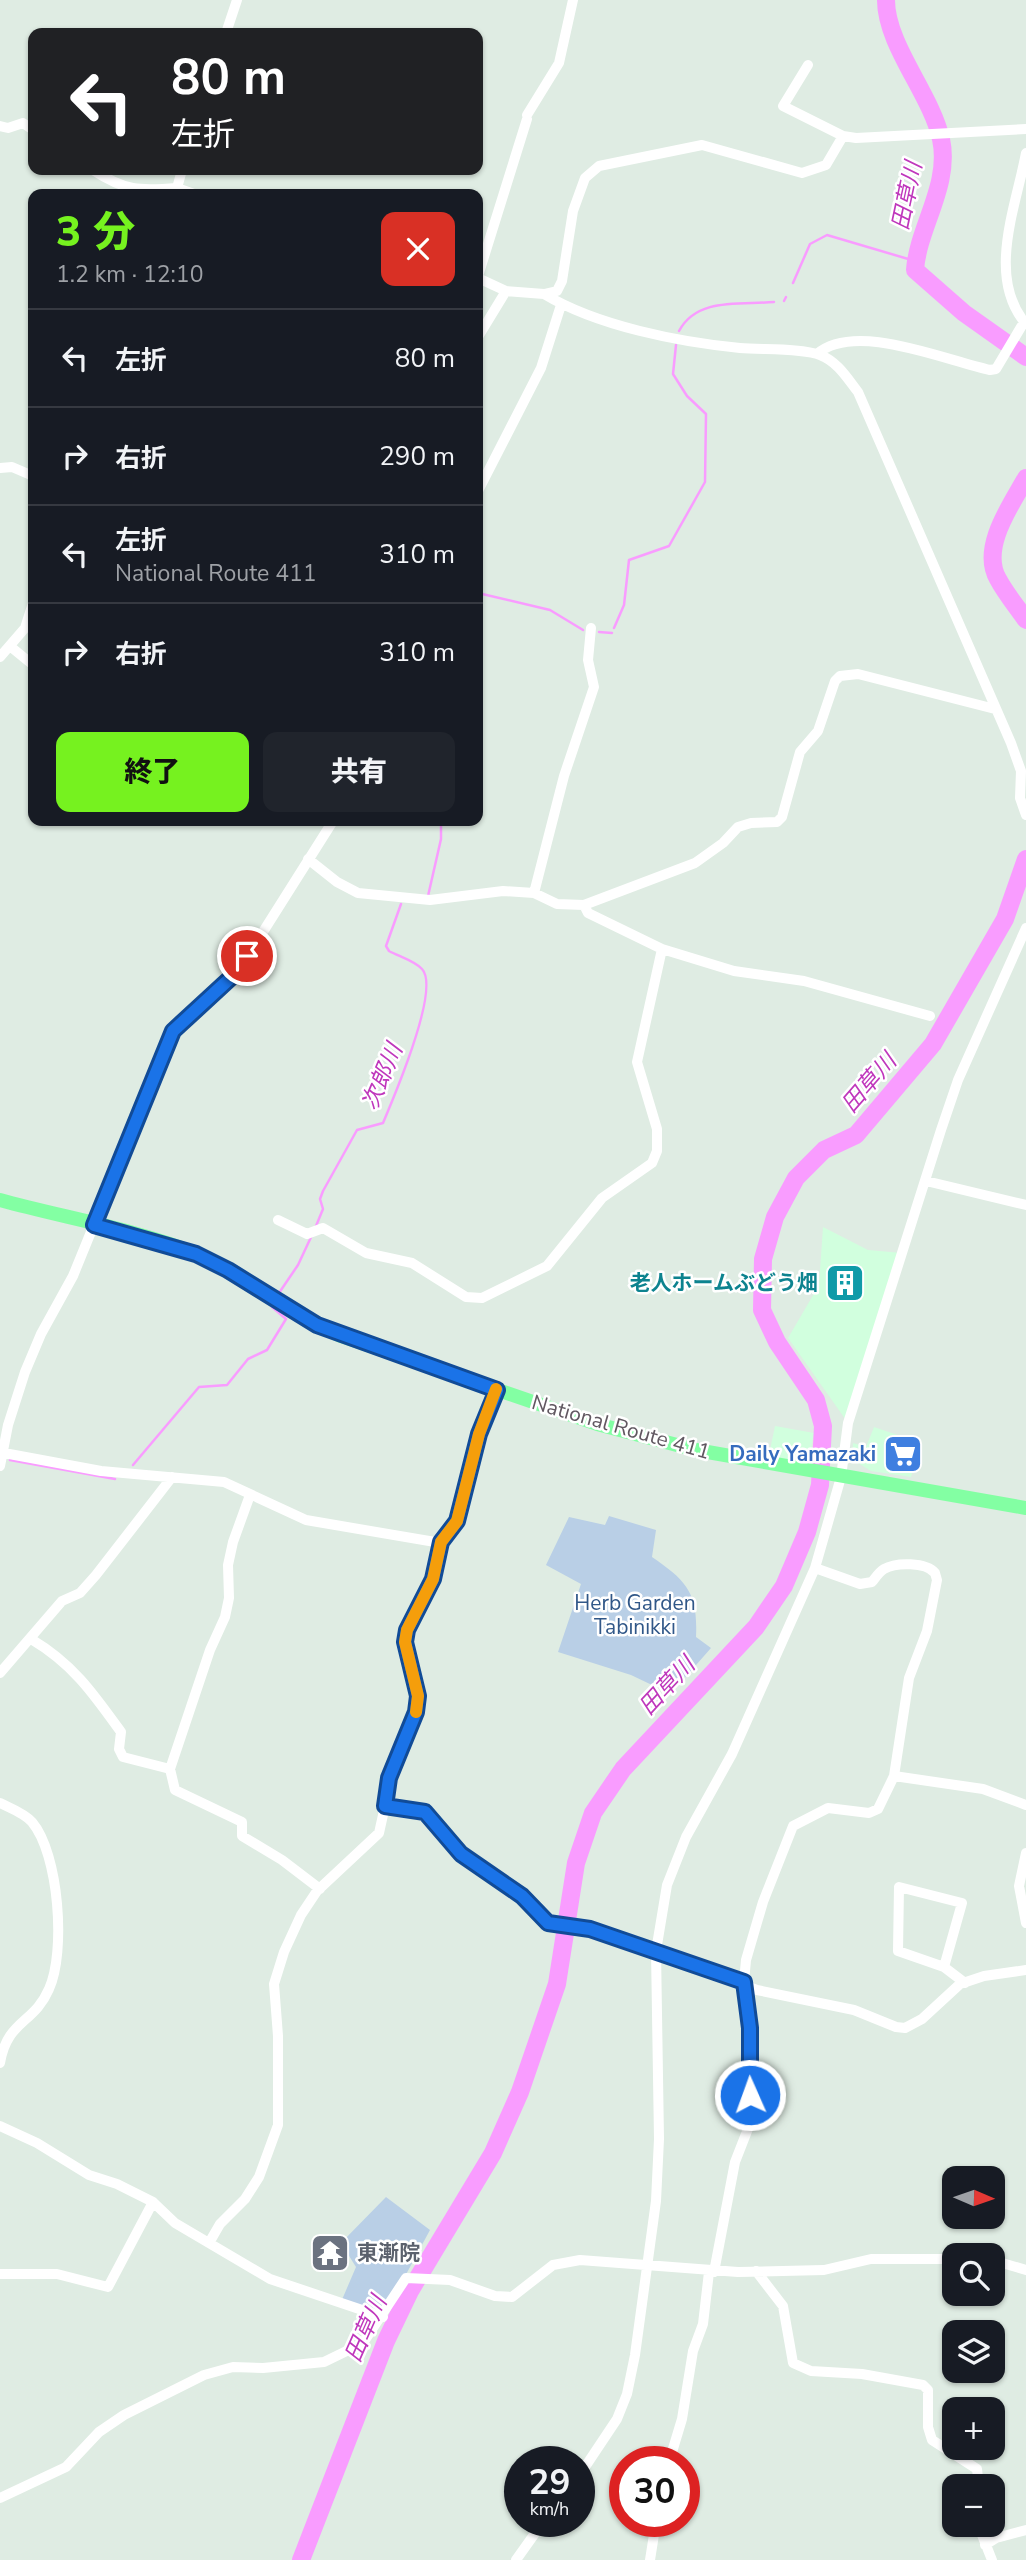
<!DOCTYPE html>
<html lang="ja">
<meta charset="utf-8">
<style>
body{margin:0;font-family:"Nunito Sans","Noto Sans JP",sans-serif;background:#20242c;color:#f1f3f6;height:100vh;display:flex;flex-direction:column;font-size:26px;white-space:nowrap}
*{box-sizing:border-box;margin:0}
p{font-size:23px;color:#9ea1a6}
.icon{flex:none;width:38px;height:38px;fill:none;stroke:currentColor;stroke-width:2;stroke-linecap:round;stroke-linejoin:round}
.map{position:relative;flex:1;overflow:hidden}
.drawer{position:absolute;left:28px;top:189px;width:455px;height:637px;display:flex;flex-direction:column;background:#171b24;border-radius:14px;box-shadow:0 2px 5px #0004}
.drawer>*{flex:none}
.top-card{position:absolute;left:28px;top:28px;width:455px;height:147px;border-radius:14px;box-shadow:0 2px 5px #0004;background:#202124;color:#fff;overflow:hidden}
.needle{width:46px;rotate:92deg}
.buttons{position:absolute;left:942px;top:2166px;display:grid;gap:14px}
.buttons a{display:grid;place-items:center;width:63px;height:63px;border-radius:14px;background:#171b24;box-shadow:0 2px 5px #0004;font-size:35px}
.speed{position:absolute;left:504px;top:2446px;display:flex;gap:14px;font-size:35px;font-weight:700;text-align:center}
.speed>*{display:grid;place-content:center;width:91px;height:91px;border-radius:50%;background:#171b24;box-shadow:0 2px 5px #0004;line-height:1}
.speed small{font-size:18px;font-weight:400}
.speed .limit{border:10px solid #d22;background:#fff;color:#111}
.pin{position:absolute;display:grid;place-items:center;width:60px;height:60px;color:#fff;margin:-30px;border:4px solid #fff;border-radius:50%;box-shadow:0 2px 7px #0007}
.me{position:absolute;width:77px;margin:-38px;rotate:358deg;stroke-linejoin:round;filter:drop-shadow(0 0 5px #0008)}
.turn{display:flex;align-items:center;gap:24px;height:147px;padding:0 28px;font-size:32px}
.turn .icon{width:91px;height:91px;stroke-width:2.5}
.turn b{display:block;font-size:49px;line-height:60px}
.round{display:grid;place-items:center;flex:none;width:74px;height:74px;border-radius:14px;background:#20242c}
.overview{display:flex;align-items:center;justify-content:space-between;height:119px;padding:0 28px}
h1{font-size:42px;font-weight:800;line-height:52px;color:#76f21f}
.cta{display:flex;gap:14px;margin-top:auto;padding:14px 28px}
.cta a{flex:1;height:80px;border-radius:14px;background:#76f21f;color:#111;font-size:28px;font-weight:800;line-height:80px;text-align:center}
.cta a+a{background:#20242c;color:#f1f3f6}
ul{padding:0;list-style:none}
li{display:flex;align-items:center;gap:21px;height:98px;padding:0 28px;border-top:2px solid #363941}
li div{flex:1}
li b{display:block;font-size:26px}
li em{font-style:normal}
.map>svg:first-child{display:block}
.commercial{fill:#d1ffde}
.green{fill:#b9cfe6}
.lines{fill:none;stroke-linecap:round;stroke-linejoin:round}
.stream{stroke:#f99cff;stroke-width:2.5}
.river{stroke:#f99cff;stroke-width:18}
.minor{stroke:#fff;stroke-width:10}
.highway{stroke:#83ffa3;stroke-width:14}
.route-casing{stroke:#114b97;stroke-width:18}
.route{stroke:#1a73e8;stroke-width:12}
.slow{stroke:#f59e0b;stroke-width:12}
.labels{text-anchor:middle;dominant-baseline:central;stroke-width:5;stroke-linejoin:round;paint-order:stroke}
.culture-label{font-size:21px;font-weight:bold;fill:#0d838f;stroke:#fff;text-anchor:end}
.street-label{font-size:21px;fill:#615861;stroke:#fff}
.shop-label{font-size:21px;font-weight:bold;fill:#366cbe;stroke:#fff;text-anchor:end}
.park-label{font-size:21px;fill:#305788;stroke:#fff}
.worship-label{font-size:21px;font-weight:bold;fill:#5b616d;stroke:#fff;text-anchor:start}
.water-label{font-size:23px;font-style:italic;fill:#bf37bc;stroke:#fff}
</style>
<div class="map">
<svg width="1026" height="2560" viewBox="0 0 1026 2560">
<rect width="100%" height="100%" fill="#dfece3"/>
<path class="commercial" d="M823,1227l45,23 34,3 -54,170 -60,-85 31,-53z
M775,1426l39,7 -7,38 -40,-7z
M874,1427l47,16 -10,34 -40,-6 -13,-8 -6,-7 1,-13 13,4z"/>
<path class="green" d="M609,1516l47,14 -4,27c35,24 46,36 44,80l15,11 -29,33 -30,4 -21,-10 -73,-23 23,-68 -35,-19 23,-48 36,8z
M386,2197l44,33 -47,87 -42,-15 15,-35 -15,-24z"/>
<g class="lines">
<path class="stream" d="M793,283l17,-39 17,-9 88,26
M784,301l2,-4
M679,331c18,-34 61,-26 95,-29
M478,593l72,17 33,20
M614,628l10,-23 5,-45 40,-14 36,-64 1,-68 -19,-18 -14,-22 3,-29
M599,632l13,1
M428,896l13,-57v-18
M316,1226l7,-17 -3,-10 3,-8 34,-61 26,-7c10,-24 58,-134 39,-154 -7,-8 -24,-13 -33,-18l-3,-5 15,-42
M279,1293l19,-28 14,-30
M10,1460l105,19
M133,1465l66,-78 28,-2 21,-26 19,-9 19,-31 -14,-12"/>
<path class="river" d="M886,0c0,45 45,94 55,139 10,46 -23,88 -26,131l49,43 62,44
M1026,478c-15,27 -46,70 -28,101 8,15 19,28 28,41
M301,2560l85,-219 24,-50 83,-138 27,-61 37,-108 19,-121 17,-50 30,-44 133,-142 28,-41 23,-54 13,-47 3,-59 -7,-26 -39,-58 -15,-32 1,-51 12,-42 21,-39 28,-28 32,-15 77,-91 72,-125 21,-60"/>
<path class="minor" d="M226,33l11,-33
M808,65l-25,41 60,30 13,2 170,-9
M527,115l32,-52 14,-63
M0,126l8,2 15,-5 10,7
M843,136l-17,29 -24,8 -100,-28 -103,21 -14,12 -12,33 -11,70 -5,10 -13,3c53,32 135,48 196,54 22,2 61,0 80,7 18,7 27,23 38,37l153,351 10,28 -1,27 6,17
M1026,153c-10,54 -40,124 0,171
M93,170c32,21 46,21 84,18
M182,170l-5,18 17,6
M478,276l49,-157
M478,278l28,13
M478,337l28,-46 38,3
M817,354c38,-33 127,6 173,16l6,-1 28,-47
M0,468l12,-1 21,9
M478,491l63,-123 20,-63
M11,647l22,18
M0,657l25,-29 8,-25
M308,859l29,23 21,11 72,7 73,-9 31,2 23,11 27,1 111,-42 28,-20 15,-16 13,-4 26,-1 5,-5 18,-65 18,-21 17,-50 5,-5 18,-2 137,35
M534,893l30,-117 30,-89 -6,-27 3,-32
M584,905l4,8 74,36 72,22 70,10 126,35
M926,1181l100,24
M278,1220l29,14 16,-6 43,25 46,10 54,34 16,1 65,-32 55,-68 50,-35 5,-12v-22l-20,-67 25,-113
M4,1453l97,18 123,11 82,38 135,23
M0,1466l8,-41 17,-53 16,-38 32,-58 100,-245 64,-58 96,-152
M815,1568l45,16 12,-2c4,-5 7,-10 12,-13 12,-7 42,-7 51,4l2,7 -10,51 -18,47 -15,98
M31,1639c42,25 62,54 90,93l-2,17 4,8 47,12 5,21 67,32v14l40,24 38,29
M0,1673l62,-72 18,-8 16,-18 76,-98
M170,1769l40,-119 15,-33 4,-19 -1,-33 5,-23 17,-47
M0,1803c10,5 24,10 32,19 27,32 34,130 17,167 -15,35 -42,31 -49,74
M385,1806l4,-28 27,-66 2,-16 -13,-54 2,-12 26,-51 8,-36 16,-22 22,-86 18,-45
M1026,1853l-7,33 7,37
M944,1967l18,-64 -63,-16 -1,64 46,16 21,16
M0,2126l37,17 52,32 28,9 36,18 22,21 95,56 113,38
M209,2243l11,-19 25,-25 14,-22 19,-52v-89l-4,-52 10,-32 17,-37 16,-24 62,-58 6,-27 40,6 36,42 61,42 26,27 42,6 167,61 97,20 42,17 9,1 17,-9 38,-35 24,-8 42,-6
M992,2260l34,10
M756,2271l27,35 10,57 18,8 51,3 61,11 5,5v37l4,13 45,29 2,18
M714,2272l21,-110 18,-46 -5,-37 2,-31 -6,-66 2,-22 17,-58 30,-76 35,-18 41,5 9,-4 16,-33 89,13 43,16
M0,2274h57l51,13 45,-85
M669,2462l13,-43 11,-68 10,-27 6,-52
M579,2476l38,-57 10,-25 8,-39 21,-154 3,-62 -3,-188 11,-66 19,-48 46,-83 83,-186 26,-91 7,-54 93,-293 17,-50 68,-152
M0,2498l66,-31 33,-35 25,-17 80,-40 29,-8 30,1 61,-6 39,-19 43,-65 44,2 45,16 17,1 41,-32 27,-5 158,12 86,-2 47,-11h83
M978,2525l14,35
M985,2545l11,-7 30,-8
M516,2560l27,-38
M650,2560l6,-38"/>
<path class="highway" d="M0,1200c61,17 139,30 197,54 51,22 93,60 144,82l256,88 99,26 330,58"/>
</g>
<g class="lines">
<g class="route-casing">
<path id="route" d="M247,956l-10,16 -64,59 -79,194 102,29 32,16 89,55 180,65 -18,44 -22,87 -16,21 -8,37 -26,51 -2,12 13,54 -2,16 -27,66 -4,28 40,6 36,42 61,42 26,27 42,6 154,53 6,46v67"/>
</g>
<use href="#route" class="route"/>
<path class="slow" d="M416,1712l2,-16 -13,-54 2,-12 26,-51 8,-37 16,-21 22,-87 17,-45"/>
</g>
<defs>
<g id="building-square" transform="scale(2.0125)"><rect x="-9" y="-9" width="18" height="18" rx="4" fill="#0f9aa8" stroke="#fff"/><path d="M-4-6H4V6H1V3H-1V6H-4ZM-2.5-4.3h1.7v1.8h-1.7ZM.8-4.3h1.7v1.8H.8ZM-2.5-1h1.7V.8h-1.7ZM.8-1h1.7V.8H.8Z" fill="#fff"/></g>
<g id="supermarket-square" transform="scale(2.0125)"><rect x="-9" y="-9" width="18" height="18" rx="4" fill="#3f7fe0" stroke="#fff"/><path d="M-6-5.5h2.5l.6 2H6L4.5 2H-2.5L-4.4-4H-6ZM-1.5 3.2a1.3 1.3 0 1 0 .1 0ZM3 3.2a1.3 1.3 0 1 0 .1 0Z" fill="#fff"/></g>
<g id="temple-square" transform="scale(2.0125)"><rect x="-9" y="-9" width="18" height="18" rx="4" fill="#6b7280" stroke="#fff"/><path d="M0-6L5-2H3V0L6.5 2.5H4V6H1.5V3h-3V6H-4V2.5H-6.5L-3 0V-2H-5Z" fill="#fff"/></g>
</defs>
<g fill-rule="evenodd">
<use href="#building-square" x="845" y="1283"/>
<use href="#supermarket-square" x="903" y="1454"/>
<use href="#temple-square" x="330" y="2253"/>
</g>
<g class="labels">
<g class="culture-label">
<text x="818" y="1283">老人ホームぶどう畑</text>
</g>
<g class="street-label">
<text transform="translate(621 1427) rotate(16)">National Route 411</text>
</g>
<g class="shop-label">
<text x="876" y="1454">Daily Yamazaki</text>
</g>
<g class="park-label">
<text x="635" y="1603">Herb Garden<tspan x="635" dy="24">Tabinikki</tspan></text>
</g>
<g class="worship-label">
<text x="357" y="2253">東漸院</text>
</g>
<g class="water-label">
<text transform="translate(907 196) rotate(-78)">田草川</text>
<text transform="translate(382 1077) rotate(-67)">次郎川</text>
<text transform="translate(869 1083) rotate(-49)">田草川</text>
<text transform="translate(667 1686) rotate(-47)">田草川</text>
<text transform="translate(366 2329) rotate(-66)">田草川</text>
</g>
</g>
</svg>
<div class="buttons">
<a><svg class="needle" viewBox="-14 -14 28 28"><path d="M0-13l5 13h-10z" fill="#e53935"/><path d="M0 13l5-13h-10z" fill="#9ea1a6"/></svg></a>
<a><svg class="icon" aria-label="search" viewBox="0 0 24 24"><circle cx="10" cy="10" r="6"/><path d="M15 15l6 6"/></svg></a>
<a><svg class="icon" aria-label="layers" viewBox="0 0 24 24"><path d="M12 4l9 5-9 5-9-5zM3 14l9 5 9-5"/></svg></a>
<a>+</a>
<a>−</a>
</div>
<div class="speed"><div>29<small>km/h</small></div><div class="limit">30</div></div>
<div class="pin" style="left:247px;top:956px;background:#d93025"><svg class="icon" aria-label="arrive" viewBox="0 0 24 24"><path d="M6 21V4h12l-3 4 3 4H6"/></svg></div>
<svg class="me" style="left:750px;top:2095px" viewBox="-20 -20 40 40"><circle r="17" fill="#1a73e8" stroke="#fff" stroke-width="3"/><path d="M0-11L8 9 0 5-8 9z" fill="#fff"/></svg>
<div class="top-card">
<div class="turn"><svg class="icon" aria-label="left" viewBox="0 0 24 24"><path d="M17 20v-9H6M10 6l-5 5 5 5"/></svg><div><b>80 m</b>左折</div></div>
</div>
<section class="drawer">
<div class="overview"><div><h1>3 分</h1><p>1.2 km · 12:10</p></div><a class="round" style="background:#d93025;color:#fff"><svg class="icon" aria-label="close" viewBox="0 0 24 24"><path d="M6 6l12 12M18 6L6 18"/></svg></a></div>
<ul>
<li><svg class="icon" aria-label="left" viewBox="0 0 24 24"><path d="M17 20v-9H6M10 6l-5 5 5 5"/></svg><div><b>左折</b></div><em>80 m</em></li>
<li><svg class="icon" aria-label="right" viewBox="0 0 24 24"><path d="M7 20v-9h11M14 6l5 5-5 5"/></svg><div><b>右折</b></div><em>290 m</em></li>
<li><svg class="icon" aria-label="left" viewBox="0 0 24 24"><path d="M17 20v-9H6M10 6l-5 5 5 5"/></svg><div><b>左折</b><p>National Route 411</p></div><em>310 m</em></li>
<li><svg class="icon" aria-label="right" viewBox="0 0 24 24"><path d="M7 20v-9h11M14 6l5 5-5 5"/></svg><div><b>右折</b></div><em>310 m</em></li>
</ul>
<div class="cta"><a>終了</a><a>共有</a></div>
</section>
</div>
